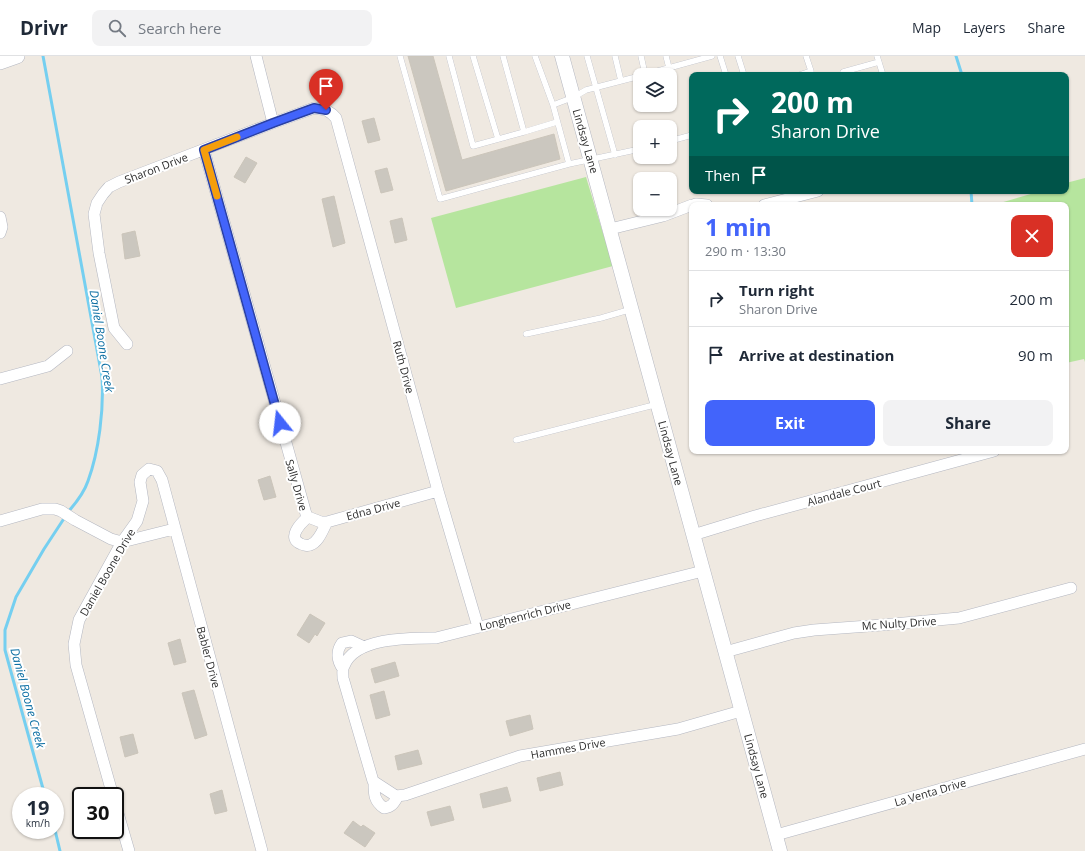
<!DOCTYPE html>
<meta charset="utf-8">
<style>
body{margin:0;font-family:"Open Sans",sans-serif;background:#f2f2f3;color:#1f2937;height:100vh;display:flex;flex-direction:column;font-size:15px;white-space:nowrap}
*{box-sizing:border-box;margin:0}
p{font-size:13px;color:#747a83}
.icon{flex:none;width:22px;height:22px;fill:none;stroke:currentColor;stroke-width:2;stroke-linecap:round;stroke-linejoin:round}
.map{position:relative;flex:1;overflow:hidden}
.drawer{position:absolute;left:689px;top:146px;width:380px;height:252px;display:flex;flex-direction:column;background:#fff;border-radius:8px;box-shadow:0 1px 3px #0004}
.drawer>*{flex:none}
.guide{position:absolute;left:689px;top:16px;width:380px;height:122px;border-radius:8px;box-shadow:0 1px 3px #0004;background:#00695c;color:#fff;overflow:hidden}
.controls{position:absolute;left:633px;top:12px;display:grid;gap:8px}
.controls a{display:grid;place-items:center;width:44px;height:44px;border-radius:8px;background:#fff;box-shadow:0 1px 3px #0004;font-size:20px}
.speed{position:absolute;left:12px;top:731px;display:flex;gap:8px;font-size:20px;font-weight:700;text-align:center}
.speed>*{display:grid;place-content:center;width:52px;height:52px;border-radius:50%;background:#fff;box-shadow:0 1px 3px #0004;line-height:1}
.speed small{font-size:10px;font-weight:400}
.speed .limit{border:2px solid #111;border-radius:6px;background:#fff;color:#111}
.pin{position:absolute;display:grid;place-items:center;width:34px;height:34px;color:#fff;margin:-41px -17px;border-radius:50% 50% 50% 0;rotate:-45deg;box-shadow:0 0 4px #0007}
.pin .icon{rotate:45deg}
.me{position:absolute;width:44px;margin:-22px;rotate:344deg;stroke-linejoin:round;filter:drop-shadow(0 0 3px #0008)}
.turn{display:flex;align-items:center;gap:14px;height:84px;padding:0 16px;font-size:18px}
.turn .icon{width:52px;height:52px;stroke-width:2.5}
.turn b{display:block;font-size:28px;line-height:34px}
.then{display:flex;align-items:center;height:38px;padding:0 16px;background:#0003;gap:8px;font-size:15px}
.round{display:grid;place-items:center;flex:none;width:42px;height:42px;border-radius:8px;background:#f2f2f3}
.head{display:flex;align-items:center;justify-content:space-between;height:68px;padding:0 16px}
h1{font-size:24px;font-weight:700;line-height:30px;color:#4264fb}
.action{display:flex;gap:8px;margin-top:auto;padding:8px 16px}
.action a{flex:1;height:46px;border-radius:8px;background:#4264fb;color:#fff;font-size:16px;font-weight:700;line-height:46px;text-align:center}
.action a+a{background:#f2f2f3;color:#1f2937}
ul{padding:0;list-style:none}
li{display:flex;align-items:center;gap:12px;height:56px;padding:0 16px;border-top:1px solid #e0e1e3}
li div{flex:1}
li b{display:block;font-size:15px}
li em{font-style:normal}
header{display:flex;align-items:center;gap:24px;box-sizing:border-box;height:56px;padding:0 20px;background:#fff;border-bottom:1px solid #e0e1e3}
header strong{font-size:19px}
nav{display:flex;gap:22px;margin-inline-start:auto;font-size:14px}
.search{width:280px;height:36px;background:#f2f2f3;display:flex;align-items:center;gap:10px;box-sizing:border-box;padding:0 14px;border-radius:8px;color:#747a83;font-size:15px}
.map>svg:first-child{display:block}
.green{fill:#b6e59e}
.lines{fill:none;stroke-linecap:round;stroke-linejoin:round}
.stream{stroke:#75cff0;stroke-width:3}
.building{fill:#cbc7bf;stroke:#cbc5ba}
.service-casing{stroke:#b4b7c1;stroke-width:6}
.minor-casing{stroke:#b4b7c1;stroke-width:12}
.tertiary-casing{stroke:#b4b7c1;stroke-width:15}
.secondary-casing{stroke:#b4b7c1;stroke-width:16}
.service{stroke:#fff;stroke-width:5.5}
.minor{stroke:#fff;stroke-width:11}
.tertiary{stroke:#fff;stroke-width:14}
.secondary{stroke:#fff;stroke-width:15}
.route-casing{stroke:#2b41a3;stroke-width:10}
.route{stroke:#4264fb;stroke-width:7}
.slow{stroke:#f59e0b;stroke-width:7}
.labels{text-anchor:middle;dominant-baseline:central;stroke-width:4;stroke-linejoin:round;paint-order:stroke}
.street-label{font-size:11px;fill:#2e2e2e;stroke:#fff}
.water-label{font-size:12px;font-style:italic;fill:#0d6fa3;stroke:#fff}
</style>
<header>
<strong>Drivr</strong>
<div class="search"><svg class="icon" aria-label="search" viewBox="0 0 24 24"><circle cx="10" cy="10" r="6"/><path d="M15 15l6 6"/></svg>Search here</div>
<nav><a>Map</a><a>Layers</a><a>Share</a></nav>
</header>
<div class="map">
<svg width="1085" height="795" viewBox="0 0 1085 795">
<rect width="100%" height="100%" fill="#efe9e1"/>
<path class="green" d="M586,121l27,89 -157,42 -25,-90z
M1085,122v184l-1,-3 -18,4v-158h-73l48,-14h25v-8z"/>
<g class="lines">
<path class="stream" d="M43,0l59,321c2,32 -3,74 -14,104 -4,12 -12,22 -20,31
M956,0l6,19
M971,135l1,14
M45,740l-40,-146v-20l11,-33 28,-48 21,-32
M55,774l5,21"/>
</g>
<path class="building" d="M408,0h25l29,104 92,-26 6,25 -114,32z
M374,62l6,22 -12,3 -6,-22z
M246,101l11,6 -12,20 -11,-6z
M387,112l6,22 -12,3 -6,-22z
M334,140l11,47 -12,4 -11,-48z
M402,162l5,22 -12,3 -5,-22z
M135,175l5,25 -15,3 -3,-25z
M270,420l6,21 -12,3 -6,-20z
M310,558l15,9 -8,13 -2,-2 -6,9 -12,-8z
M180,583l6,23 -12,3 -6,-22z
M395,606l4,14 -24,7 -4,-14z
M194,634l13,45 -12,4 -13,-46z
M384,635l6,24 -14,4 -6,-24z
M530,659l3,14 -23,7 -4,-15z
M133,678l5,19 -13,4 -5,-20z
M418,694l4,14 -24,6 -3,-14z
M560,716l3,13 -23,6 -3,-13z
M507,731l4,14 -28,7 -3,-14z
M222,734l5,21 -12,3 -5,-20z
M450,750l4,14 -23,6 -4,-14z
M353,765l8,6 2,-2 12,8 -10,14 -21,-14z"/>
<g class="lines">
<g class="service-casing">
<path id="service" d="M400,0l40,143 129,-35 71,-15
M449,0l24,90 51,-14
M473,0l25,83
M503,0l21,76 33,-10
M535,0l18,49
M587,0l28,99
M615,0l6,25
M641,0l4,18
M666,0l3,12
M720,0l6,19
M738,0l6,19
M877,0l6,19
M643,19l69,-19
M799,19l12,-4 -5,-15
M844,19l-1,-3 36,-10
M670,85l22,-6
M569,108l-16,-59 21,-8 12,-7 54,-14
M526,278l75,-16 31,-9
M516,384l142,-36"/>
</g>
<g class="minor-casing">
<path id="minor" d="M256,0l17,67
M204,94l102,364 2,3
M693,149l3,-1 11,1
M764,149l54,-14
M0,161l2,10 -2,6
M610,173l53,-13 29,-11
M127,288l-13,-16 -15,-75 -5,-39 3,-11 6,-9 6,-7 10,-5 154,-59 41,-15 12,2 6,4 4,4 102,373 40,136
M0,323l48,-13 19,-15
M308,461l13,5h6l111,-31
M308,461c-7,6 -22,21 -7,27 2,1 7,2 9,1 9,-3 13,-16 17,-23
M0,465l42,-12h13l6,2 14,9 36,19 11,3 52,-13
M693,479l62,-19 239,-65
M703,515l-267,67c-26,0 -81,-1 -92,28 -2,3 -1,8 -1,12l30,103 23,15 9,-1 115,-39 158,-27 63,-18
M725,596l69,-19 20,-3 68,-5 77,-7 112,-30
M343,613c-6,-8 -7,-18 -1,-26l9,-2 13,6
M374,727c0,11 0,18 10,25 8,-1 10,-5 14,-12
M113,740l-37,-131 -2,-21 5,-24 43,-78 15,-21 6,-20 -3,-19 2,-7 7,-6 8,2 5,9 100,371
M115,747l14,48
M776,779l309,-86"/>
</g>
<g class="tertiary-casing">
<path id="tertiary" d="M562,0l218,795"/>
</g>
<g class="secondary-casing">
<path id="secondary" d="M0,6l17,-6"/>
</g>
<use href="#service" class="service"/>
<use href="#minor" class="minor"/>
<use href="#tertiary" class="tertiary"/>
<use href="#secondary" class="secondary"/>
</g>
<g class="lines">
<g class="route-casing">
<path id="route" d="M280,367l-76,-273 69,-27 41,-15 12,2"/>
</g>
<use href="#route" class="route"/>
<path class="slow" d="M217,140l-13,-46 33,-13"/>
</g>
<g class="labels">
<g class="street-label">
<text transform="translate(586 85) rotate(74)">Lindsay Lane</text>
<text transform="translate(156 112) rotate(-21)">Sharon Drive</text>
<text transform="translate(404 311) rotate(75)">Ruth Drive</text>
<text transform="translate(671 397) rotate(75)">Lindsay Lane</text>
<text transform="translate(297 429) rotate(74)">Sally Drive</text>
<text transform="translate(844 436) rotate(-15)">Alandale Court</text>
<text transform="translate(373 453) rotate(-15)">Edna Drive</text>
<text transform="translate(107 516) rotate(-60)">Daniel Boone Drive</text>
<text transform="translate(525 559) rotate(-14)">Longhenrich Drive</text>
<text transform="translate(899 567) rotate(-4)">Mc Nulty Drive</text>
<text transform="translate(209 601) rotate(75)">Babler Drive</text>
<text transform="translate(568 692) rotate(-10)">Hammes Drive</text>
<text transform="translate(757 710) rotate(75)">Lindsay Lane</text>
<text transform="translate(930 736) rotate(-16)">La Venta Drive</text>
</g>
<g class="water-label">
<text transform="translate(102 285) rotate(81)">Daniel Boone Creek</text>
<text transform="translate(28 642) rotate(75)">Daniel Boone Creek</text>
</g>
</g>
</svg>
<div class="controls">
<a><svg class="icon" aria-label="layers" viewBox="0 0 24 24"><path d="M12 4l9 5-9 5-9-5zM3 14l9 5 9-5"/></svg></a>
<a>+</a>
<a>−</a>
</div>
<div class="speed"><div>19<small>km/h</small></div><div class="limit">30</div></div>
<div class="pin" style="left:326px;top:54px;background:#d93025"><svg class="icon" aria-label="arrive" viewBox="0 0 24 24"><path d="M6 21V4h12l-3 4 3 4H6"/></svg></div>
<svg class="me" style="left:280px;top:367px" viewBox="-20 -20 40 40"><circle r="19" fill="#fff"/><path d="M0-13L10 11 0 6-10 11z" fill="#4264fb"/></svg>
<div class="guide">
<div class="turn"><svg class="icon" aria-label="right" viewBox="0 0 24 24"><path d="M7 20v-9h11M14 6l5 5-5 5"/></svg><div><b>200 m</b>Sharon Drive</div></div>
<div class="then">Then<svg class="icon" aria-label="arrive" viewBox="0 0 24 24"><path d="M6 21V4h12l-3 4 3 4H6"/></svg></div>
</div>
<section class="drawer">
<div class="head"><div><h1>1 min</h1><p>290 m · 13:30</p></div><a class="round" style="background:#d93025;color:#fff"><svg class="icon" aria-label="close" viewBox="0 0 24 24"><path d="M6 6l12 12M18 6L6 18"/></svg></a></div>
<ul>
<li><svg class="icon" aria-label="right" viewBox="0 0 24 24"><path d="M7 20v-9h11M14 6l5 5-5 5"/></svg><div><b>Turn right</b><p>Sharon Drive</p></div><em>200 m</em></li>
<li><svg class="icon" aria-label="arrive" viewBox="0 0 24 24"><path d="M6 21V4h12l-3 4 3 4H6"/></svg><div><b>Arrive at destination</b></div><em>90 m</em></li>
</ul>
<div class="action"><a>Exit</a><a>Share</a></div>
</section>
</div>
